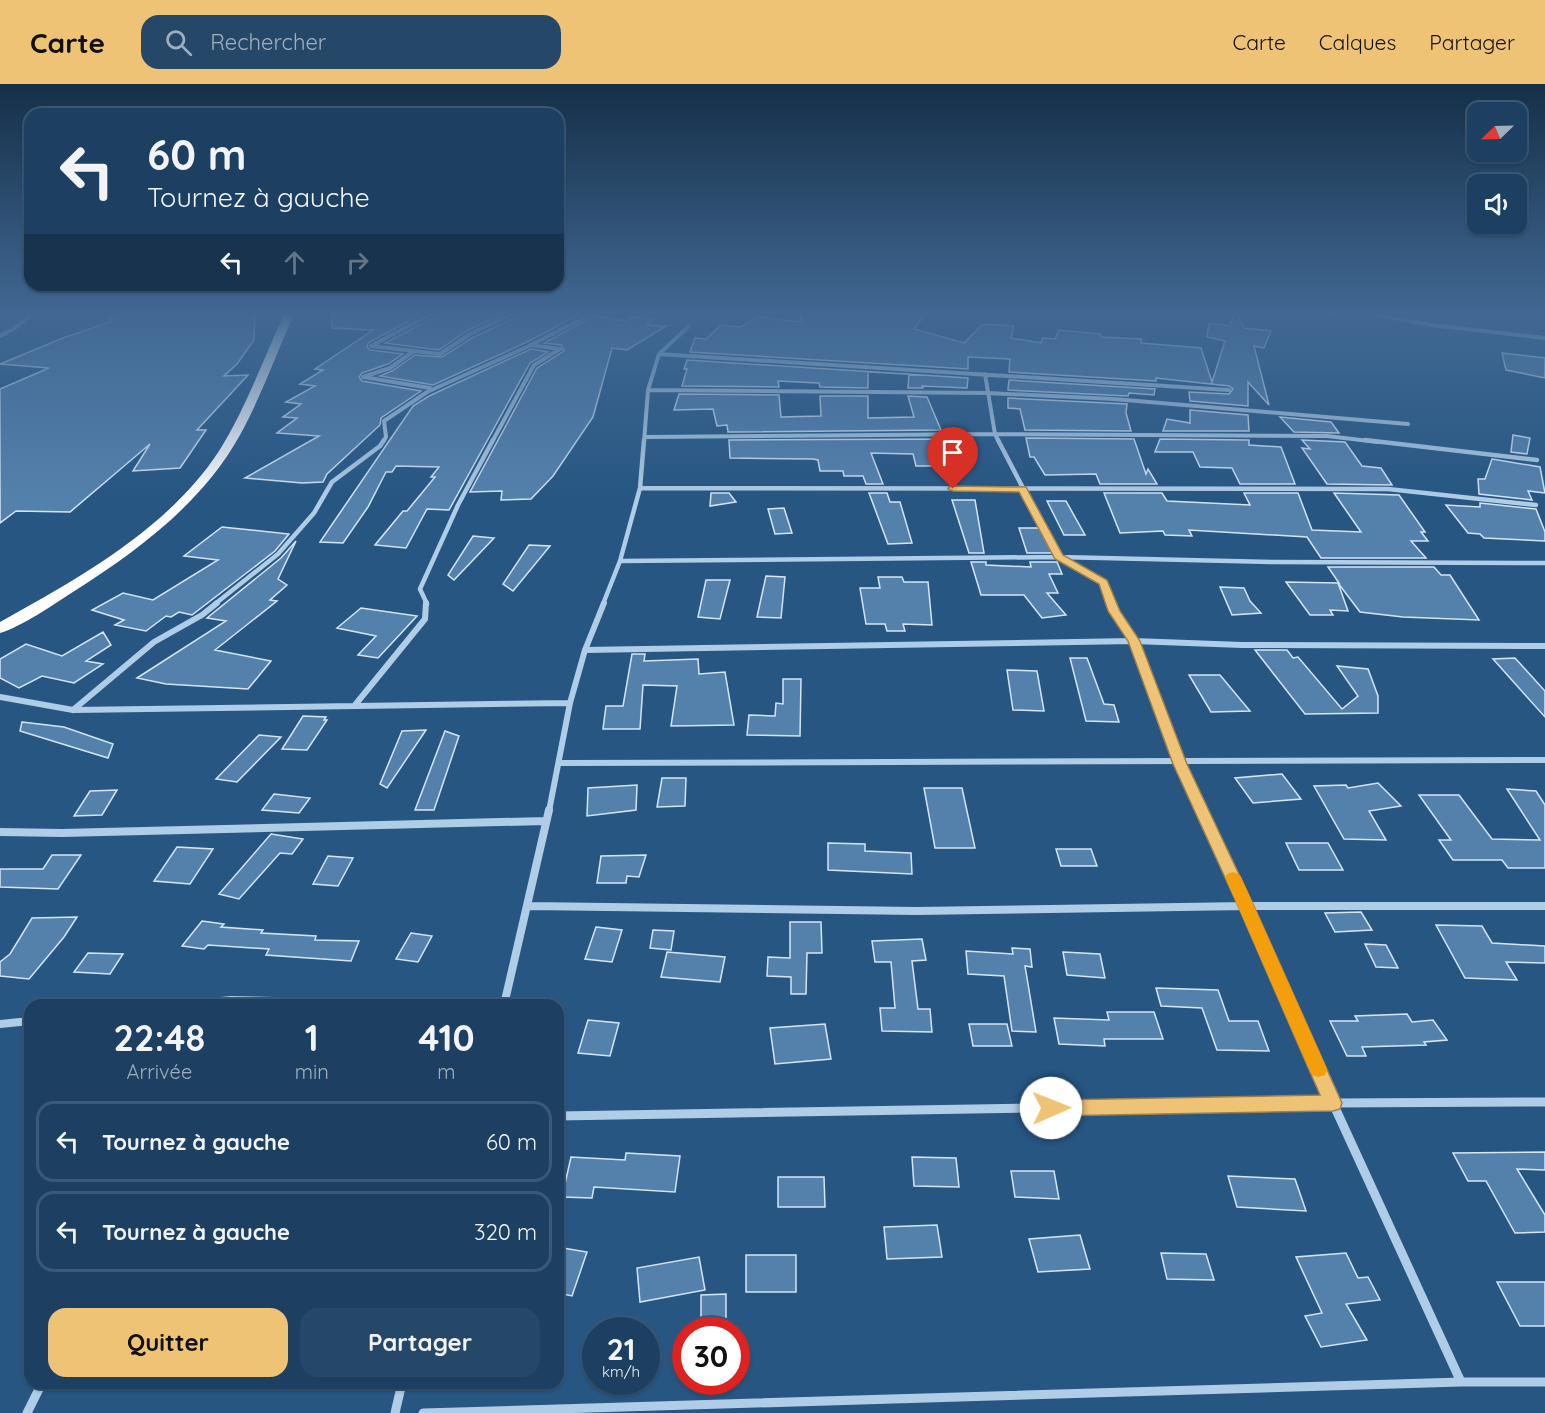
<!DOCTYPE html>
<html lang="fr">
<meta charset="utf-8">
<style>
body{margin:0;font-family:Quicksand,sans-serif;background:#254768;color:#f1f3f6;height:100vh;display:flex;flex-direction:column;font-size:22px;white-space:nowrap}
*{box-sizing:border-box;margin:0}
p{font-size:20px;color:#a0afbe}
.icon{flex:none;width:33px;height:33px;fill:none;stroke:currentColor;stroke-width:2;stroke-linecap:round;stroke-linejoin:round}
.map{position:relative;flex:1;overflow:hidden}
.sheet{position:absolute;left:24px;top:915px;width:540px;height:390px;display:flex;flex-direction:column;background:#1d4062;border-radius:18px;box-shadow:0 2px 4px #0004,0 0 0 2px #3b5977}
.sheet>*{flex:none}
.guide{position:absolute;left:24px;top:24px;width:540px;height:183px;border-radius:18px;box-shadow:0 2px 4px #0004,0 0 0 2px #3b5977;background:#1d4062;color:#f1f3f6;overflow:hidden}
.needle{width:39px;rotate:247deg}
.buttons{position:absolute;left:1467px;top:18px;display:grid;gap:12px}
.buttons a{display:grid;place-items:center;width:60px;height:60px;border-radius:12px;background:#1d4062;box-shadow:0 2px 4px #0004,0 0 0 2px #3b5977;font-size:30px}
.speed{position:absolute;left:582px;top:1233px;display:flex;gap:12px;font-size:30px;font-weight:700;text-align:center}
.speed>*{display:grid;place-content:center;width:78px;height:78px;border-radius:50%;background:#1d4062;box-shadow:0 2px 4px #0004,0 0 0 2px #3b5977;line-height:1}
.speed small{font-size:15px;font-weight:400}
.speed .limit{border:9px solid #d22;background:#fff;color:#111}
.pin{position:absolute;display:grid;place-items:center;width:51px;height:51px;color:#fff;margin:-62px -26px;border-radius:50% 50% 50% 0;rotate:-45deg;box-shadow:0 0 6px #0007}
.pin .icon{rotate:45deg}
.me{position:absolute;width:66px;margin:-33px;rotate:89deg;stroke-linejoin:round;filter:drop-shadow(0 0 4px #0008)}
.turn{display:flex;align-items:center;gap:21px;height:126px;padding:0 24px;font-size:27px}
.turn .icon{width:78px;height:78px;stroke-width:2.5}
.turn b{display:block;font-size:42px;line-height:51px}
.lanes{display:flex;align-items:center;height:57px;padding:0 24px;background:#0003;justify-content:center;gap:30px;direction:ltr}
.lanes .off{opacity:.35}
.eta{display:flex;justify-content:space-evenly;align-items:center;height:102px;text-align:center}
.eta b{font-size:36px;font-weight:800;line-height:42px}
.button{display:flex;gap:12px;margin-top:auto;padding:12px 24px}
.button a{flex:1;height:69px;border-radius:18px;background:#efc376;color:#111;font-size:24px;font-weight:800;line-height:69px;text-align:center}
.button a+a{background:#254768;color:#f1f3f6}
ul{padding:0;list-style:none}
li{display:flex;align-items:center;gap:18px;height:81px;margin:0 12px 9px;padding:0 12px;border:3px solid #3b5977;border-radius:18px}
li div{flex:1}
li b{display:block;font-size:22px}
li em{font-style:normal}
header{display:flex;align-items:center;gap:36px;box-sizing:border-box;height:84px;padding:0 30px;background:#efc376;color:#111}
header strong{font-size:28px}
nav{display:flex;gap:33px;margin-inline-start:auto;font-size:21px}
.search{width:420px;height:54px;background:#254768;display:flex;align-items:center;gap:15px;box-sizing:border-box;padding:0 21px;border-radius:18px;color:#a0afbe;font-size:22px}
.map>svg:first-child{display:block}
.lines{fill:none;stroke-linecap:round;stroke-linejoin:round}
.stream{stroke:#a5c8e7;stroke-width:4}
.building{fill:#5481ac;stroke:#d4e5f6;stroke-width:1.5}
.street-far4{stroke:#b0cde7;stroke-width:4}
.street-far3{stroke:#b0cde7;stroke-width:4.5}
.street-far2{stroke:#b0cde7;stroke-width:6}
.street-far1{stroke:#b0cde7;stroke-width:8}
.street{stroke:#b0cde7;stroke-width:9}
.highway{fill:#fff;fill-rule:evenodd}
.route{fill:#efc376;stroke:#9b7f4d;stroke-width:1.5}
.slow{fill:#f59e0b}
</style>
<header>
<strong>Carte</strong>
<div class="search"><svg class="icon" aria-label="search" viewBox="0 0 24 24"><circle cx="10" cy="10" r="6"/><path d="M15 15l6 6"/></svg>Rechercher</div>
<nav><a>Carte</a><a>Calques</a><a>Partager</a></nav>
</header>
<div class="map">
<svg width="1545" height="1329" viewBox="0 0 1545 1329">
<rect width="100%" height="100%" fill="#275683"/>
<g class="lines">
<path class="stream" d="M1324,230h14
M1372,230l59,11 114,13"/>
</g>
<path class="building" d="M123,230h132l-1,26 -17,24 -13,12 24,-1 -51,55h9l-26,38 -47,3 17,-27 -80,68 -54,-1 -16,12v-134l49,-21 -49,-4 63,-26 47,-16 -1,-3z
M332,230h90l-54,29 -1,4 3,3 33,4 -15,10 -26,9 -3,4 3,4 59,10 -40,27 -1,7 -53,49 -4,8 -21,1 -57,-5 74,-42 -42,-3 20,-15 -14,-1 18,-13 -15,-2 29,-16 -15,-2 23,-14 -8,-1 58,-39 -41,-2z
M435,230h68l-35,16 -29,20 -54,-7 48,-25z
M516,230h65l-56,29 -92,42 -53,-9 12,-5 23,-16 27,2 30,-19 42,-20z
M801,230h101l22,2 -10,13 50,14 19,-19 31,2 -3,12 30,5 2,-5 12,1 4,-9 41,4 1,3 40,2v4l60,5 11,34 13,-41 -18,-4 2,-14 21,3 4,-12h3l7,14 27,3 -7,17 -10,-2 15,59 -21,-23v24l-58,-5 -1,-9 40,2 4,-5 -4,-3 -73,-8v3l-147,-9 1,-13 -42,-2v12l-278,-17 5,-14 11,1 15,-14 20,2 17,-10 43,5z
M594,232l32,5 5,-4 23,2 -7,6 19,1 -39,24 -15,-2 -19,69 -40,59 -22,23 -30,1 1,-9 -32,1 67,-124 27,-17 -3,-6 -17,-2z
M531,265l17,3 -18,11 -81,147 -22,-1 -21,39 -31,-3 28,-34h4l28,-34h-4l8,-10 -43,-1 -4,6h-6l-18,35 -25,36 -23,-1 93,-136 16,-10z
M1502,269l43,5v20l-39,-8z
M687,276l281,18 -1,10 -45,-2 1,2h-15l1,-14 -41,-2v16l-48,-1 -1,-4 -41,-2 1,6 -97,-1 5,-17h-3z
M1009,296l146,9 -1,6 -25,-2 -1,3 -120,-6z
M679,310l100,1 2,22 40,-1 -1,-20h48v22l46,-1 -6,-21 19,1 14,33 -213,2 -1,-7 -10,1 -4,-17 -39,1z
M1008,314l119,6 -1,9 5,18 -106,-1 -5,-21 -12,-1z
M1190,326l58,5 1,16h-86l4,-12 23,4z
M1280,333l51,5 8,11 -45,-1z
M1513,351l17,3 -3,16 -16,-2z
M1026,354l108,1 12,35 2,-5 9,15h-57l-4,-10 -51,1 -11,-18h-4z
M958,355l1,4h6l4,23h-53l-3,-12 -42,-1 12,31h-17l-3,-8h-19l-1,-5h-23l-2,-11 -5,-1 -83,-1 -1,-18z
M1160,355l89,1v5l32,2 14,37h-55l-8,-16 -32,-1 -7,-15h-38z
M1302,356l43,2 17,24 19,2 11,17 -65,-1 -25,-36 8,1z
M1492,375l48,8 5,26 -17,-2 4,9 -53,-6 -1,-15h7z
M711,409h18l7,9 -26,4z
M869,409h18l3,9h10l12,41 -24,1z
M1104,409h58l5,8 83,4 -6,-12h54l14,37 49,2 -27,-39 65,2 26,37h-4l7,9h-17l15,17h-105l-14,-21 -118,-7 3,6 -27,-1 -2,-4 -43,2z
M952,416h23l9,53h-15z
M1047,417h19l19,34h-21z
M1480,419l56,6 9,23v9l-61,-3 -4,-4 -12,-1 -22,-28 34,2z
M784,424l8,25 -17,1 -7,-25z
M222,443l67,7 -14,17 -83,64 -13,-3 -8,5 -5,-1 -20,15 -31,-6 9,-5 -32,-10 31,-17 30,7 65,-40 -34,-4z
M1019,444h20l13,25h-25z
M473,452l21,2 -40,42 -6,-5z
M296,457l-18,38 9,6 -17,15 7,1 -62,49 56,11 -23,28 -82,-5 -29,-6 89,-57 -19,-3 74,-60z
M529,461l21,1 -37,45 -10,-7z
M971,478h15v3l45,2 -1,-5h27l5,12h-13l9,19h-11l19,22 -24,3 -18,-23h-43z
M1328,483h106l7,8h9l29,45 -76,-3 -43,-5 -22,-29 10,28 -18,-1 3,5h-23l-24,-33 53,1z
M766,492l19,1 -4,41 -24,-1z
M878,493h24l2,5h24l4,43 -29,-1 2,7h-18l-2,-7h-19l-6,-36h20z
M706,496h24l-10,39 -22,-2z
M1220,503l24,1 6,13 11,12 -29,2z
M361,524l56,8 -39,42 -20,-3 18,-19 -39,-8z
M103,548l8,13 -25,16 17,3 -29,19 -32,-7 -23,12 -19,-10v-19l26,-15 36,12z
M1255,566h32l6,8 5,-1 44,52 16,-13 -21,-30 31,3 10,27v17l-73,1z
M632,570h13l-1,7 54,-2 1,15 26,-2 9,53 -63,1 6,-40 -34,-1 -3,44h-37l3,-23h17z
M1070,574h17l17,46 10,1 5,17 -33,-1z
M1515,574l30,33v26l-52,-58z
M1007,586l30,1 7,40 -31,-1z
M1189,591h31l30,36 -39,1z
M783,595h18l-1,57 -53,-1 2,-20 26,1 1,-13 7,1z
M303,632l23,1 -2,3h3l-20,30 -25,-1z
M22,638l42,5 49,17 -5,14 -88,-27z
M426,646l-39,58 -7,-4 22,-53z
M445,647l14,5 -25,74h-19z
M259,651l22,2 -44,45 -21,-3z
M1282,690l19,25 -48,4 -18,-25z
M662,694h24l-1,28 -28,1z
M1378,699l23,23 -32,5 17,29 -42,-1 -30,-53 32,-1 2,3z
M637,701l-1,25 -49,6 1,-28z
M924,704h38l13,60h-40z
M1507,705l29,2 9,14v63h-37l-6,-8h-49l-14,-20h12l-32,-45h40l33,44 48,1z
M117,706l-15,25 -28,1 16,-25z
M274,710l36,4 -11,15 -37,-3z
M271,750l32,5 -11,15 -12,-1 -41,46 -20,-5z
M828,759l37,1v7l46,2 1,21 -84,-4z
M1286,759h42l15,27h-44z
M177,763l36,2 -23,35 -36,-3z
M1056,765h35l6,17h-36z
M52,771h29l-23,34 -58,-2v-18h43z
M646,771l-7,22 -12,-1 -1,7h-29l4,-27z
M328,772l25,2 -15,28 -25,-2z
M1361,828l11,18 -37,2 -10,-19z
M77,833l-13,20 -35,42 -29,-3v-14l10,-8 22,-36z
M202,837l22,3 -3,3 42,3 -2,3 55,3 -1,4 44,1 -8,20 -85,-6 3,-6 -61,-4 -4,4 -22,-3z
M790,838h31l1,31h-15l-1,41h-15v-17l-24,-1 1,-19 22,1z
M1436,841l46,1 10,17 53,3v17l-39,-1 11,18 -52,-2z
M596,843l26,3 -10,32 -27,-3z
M653,846l21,1 -3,19 -21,-2z
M411,849l21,3 -14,26 -22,-3z
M922,855l4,21 -14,1 6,48h12l2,23 -50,-1 -2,-23h15l-4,-46h-16l-3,-21z
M1365,860l21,1 12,23 -22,-1z
M1012,864l18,1 2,18 -7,-1 11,66 -24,-1 -8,-55 -36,-2 -2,-23 47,3z
M667,868l58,5 -5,25 -59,-5z
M1063,868l37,2 5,24 -38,-3z
M88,869l35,1 -13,20 -36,-2z
M1156,904l62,2 11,31h29l11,30 -52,-1 -15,-42 -41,-2z
M1107,928h47l9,27h-59l1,7 -46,-2 -5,-26 55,2z
M1407,930l5,8 21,-2 14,20 -23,2 2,3 -64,2 4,9h-19l-17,-35h28l-3,-5z
M588,936l31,3 -9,33 -32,-3z
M825,940l6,35 -56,5 -5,-36z
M969,940h38l5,22h-39z
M1545,1068v18l-28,-1 28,46v17l-30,1 -29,-52h-18l-15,-28z
M626,1069l54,3 -5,36 -81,-5 -2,11 -30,-1 9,-40 54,3z
M912,1073l44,1 3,29 -45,-1z
M1011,1087h43l5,28 -44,-2z
M1228,1092l67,3 11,32 -69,-4z
M778,1093h46l1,30h-47z
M937,1141l5,32 -55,2 -3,-32z
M1080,1151l10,34 -52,3 -9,-33z
M563,1164l24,4 -15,44 -14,-3v-31z
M1161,1169l45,1 8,26 -47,-1z
M1346,1169l12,25 10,-1 12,23 -34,4 21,36 -46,7 -16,-31 17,-3 -26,-56z
M746,1171h50v37h-50z
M699,1173l6,33 -65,12 -3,-34z
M1497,1198h48v44h-25z
M726,1210v27l-25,1v-27z"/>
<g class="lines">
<path class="street-far4" d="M431,230l-60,32 69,8 30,-20 42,-20
M0,252l15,-8 17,-14
M659,270l570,36
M985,290l10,60 4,8
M363,293l67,11
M363,293l27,-9 24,-17
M648,306l339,3 127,6 294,25
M645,353l350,-3 332,2 51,6
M383,358l3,-5 -2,-16 43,-29 100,-45 64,-33
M492,358l42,-77 26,-16 -30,-4
M644,358l4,-52 11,-36 30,-28"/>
<path class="street-far3" d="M998,356l61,117 45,25 8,22
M1365,356l172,20
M640,404l748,1 148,16
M620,477l439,-4 214,5 272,1
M215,520l63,-50 36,-41 18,-31 48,-36 4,-6
M427,520l-7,-15 38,-84 35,-65
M603,520l17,-43 20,-73 4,-48"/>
<path class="street-far2" d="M1111,519l23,38 46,123 22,47
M585,566l549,-9 108,4 303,1
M0,613l73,13 497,-7
M355,621l70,-86 1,-16
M73,626l81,-68 48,-27 15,-12
M560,679l985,-3
M549,727l21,-108 15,-53 19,-47"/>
<path class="street-far1" d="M1201,726l120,266
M0,748l62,1 483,-12
M529,822l388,5 329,-5h299
M179,921l52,-5 214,5
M504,921l45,-195
M0,940l30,-3"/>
<path class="street" d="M1320,991l141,307
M558,1032l775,-13 212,-1
M27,1329l15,-30
M395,1329l7,-30
M423,1329l1038,-31h84"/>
<path class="highway" d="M284,230h10c-18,40 -33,83 -54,121 -37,67 -101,115 -164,155 -20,13 -55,37 -76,43v-11c79,-44 168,-93 219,-171 27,-43 44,-91 65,-137z"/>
</g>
<linearGradient id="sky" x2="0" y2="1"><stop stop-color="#152f48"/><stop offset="0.55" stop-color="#416893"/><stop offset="1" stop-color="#416893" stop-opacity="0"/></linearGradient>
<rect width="1545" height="416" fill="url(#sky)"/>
<path class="route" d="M950,402l76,1 37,68 44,25 13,31 20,30 47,123 67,142 88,197 -2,6 -7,2 -282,5 -7,-3 -3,-5 3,-6 7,-2 269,-5 -82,-189 -65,-142 -45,-123 -20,-30 -9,-27 -44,-25 -36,-67 -66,-1 -5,-2z"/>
<path class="slow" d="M1233,788l5,2 3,3 86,192 -2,6 -7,2 -6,-2 -3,-6 -84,-192 2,-3z"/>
</svg>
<div class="buttons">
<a><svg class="needle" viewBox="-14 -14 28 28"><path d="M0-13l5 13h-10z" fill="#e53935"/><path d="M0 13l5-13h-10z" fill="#a0afbe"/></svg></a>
<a><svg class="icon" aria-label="sound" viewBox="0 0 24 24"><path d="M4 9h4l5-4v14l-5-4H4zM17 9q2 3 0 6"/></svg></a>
</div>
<div class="speed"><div>21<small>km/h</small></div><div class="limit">30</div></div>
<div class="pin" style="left:953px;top:405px;background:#d93025"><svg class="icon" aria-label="arrive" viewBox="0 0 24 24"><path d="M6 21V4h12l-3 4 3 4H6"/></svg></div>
<svg class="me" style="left:1051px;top:1024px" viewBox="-20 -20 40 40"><circle r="19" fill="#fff"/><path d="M0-13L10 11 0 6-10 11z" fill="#efc376"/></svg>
<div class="guide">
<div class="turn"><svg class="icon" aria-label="left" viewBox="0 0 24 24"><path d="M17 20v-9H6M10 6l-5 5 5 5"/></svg><div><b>60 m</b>Tournez à gauche</div></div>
<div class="lanes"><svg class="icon" aria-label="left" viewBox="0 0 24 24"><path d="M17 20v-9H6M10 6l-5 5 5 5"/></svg><svg class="icon off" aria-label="ahead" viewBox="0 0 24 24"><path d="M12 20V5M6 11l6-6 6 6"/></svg><svg class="icon off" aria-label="right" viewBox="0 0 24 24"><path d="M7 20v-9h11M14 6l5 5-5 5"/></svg></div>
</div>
<section class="sheet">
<div class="eta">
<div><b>22:48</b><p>Arrivée</p></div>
<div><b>1</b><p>min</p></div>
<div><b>410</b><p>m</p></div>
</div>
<ul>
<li><svg class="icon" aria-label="left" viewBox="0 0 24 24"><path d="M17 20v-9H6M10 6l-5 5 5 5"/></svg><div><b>Tournez à gauche</b></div><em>60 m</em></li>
<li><svg class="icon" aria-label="left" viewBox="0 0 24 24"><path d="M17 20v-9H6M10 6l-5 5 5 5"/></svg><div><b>Tournez à gauche</b></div><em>320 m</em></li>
</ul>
<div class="button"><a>Quitter</a><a>Partager</a></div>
</section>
</div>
